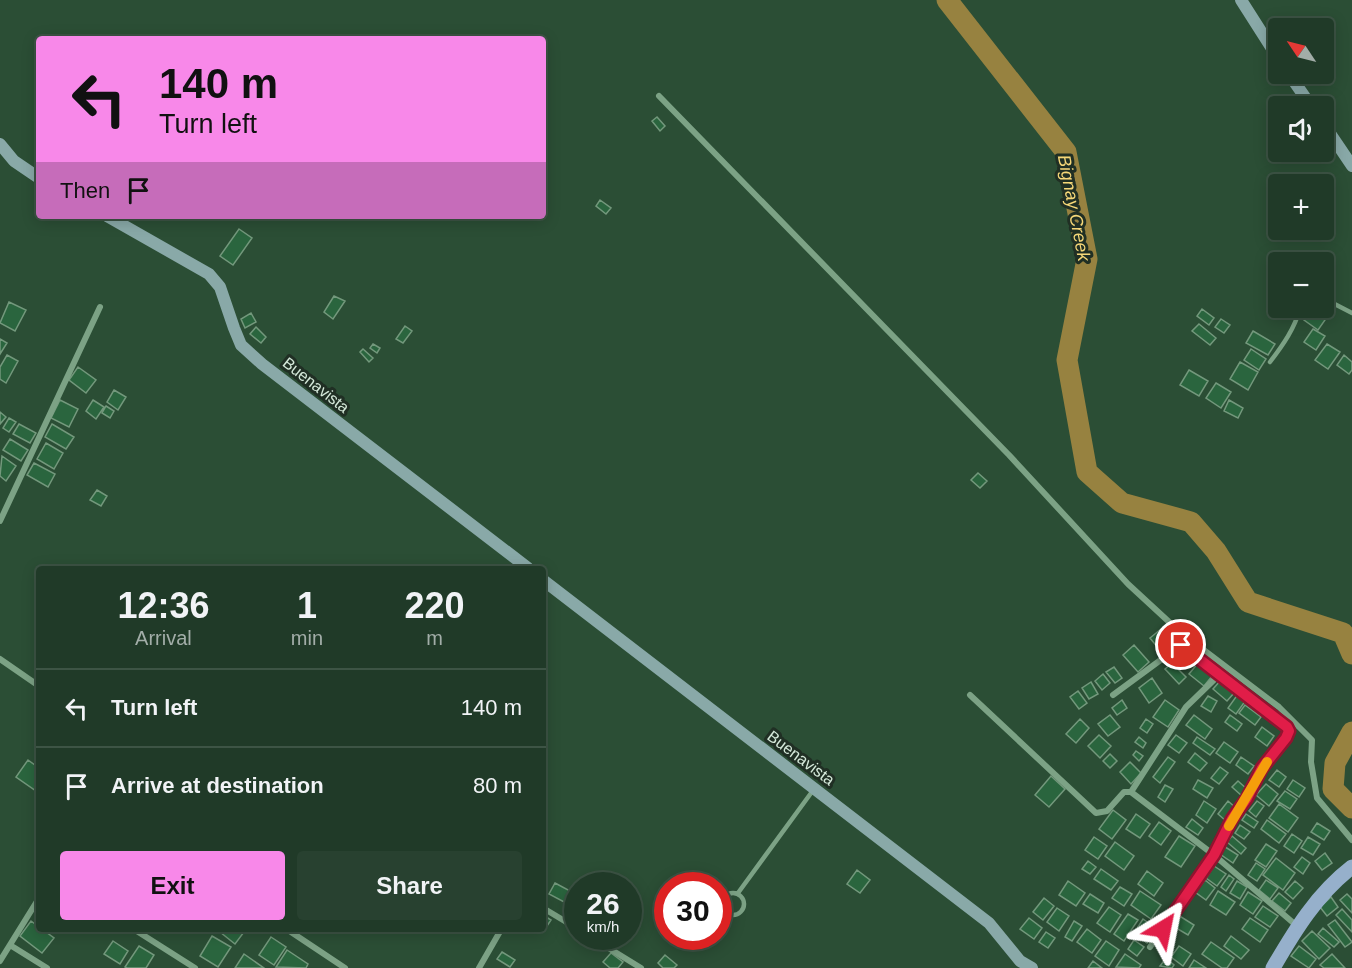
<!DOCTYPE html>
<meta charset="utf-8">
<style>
body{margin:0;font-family:Arial,sans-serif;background:#284130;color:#f1f3f6;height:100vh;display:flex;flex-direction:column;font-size:22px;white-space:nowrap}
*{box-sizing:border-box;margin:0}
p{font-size:20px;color:#a2ada8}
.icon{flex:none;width:33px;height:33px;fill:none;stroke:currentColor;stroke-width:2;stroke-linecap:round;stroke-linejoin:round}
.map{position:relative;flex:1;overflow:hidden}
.details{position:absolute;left:36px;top:566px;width:510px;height:366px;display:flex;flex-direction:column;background:#203a28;border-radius:6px;box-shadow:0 3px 15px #0003,0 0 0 2px #3d5445}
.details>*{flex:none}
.banner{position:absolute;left:36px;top:36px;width:510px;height:183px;border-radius:6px;box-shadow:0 3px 15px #0003,0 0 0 2px #3d5445;background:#f888e9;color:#111;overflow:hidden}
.needle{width:39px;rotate:305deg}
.fabs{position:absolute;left:1268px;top:18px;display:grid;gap:12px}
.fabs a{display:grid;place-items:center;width:66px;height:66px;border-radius:6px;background:#203a28;box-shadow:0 3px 15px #0003,0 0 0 2px #3d5445;font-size:30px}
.speed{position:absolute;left:564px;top:872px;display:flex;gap:12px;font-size:30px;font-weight:700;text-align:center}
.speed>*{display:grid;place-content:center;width:78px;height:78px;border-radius:50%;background:#203a28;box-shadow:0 3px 15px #0003,0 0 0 2px #3d5445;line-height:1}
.speed small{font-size:15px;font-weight:400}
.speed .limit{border:9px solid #d22;background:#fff;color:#111}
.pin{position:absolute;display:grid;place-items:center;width:51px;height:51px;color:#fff;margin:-26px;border:3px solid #fff;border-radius:50%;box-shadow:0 2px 6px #0007}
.me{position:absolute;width:66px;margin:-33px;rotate:35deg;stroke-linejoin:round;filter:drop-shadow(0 0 4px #0008)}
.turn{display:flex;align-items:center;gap:21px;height:126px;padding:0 24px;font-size:27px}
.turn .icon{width:78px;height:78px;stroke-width:2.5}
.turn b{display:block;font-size:42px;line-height:51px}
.then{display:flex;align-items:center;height:57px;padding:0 24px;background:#0003;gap:12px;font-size:22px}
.eta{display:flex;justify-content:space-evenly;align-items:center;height:102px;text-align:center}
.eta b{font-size:36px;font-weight:800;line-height:42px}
.button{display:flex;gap:12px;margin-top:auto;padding:12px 24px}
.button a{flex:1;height:69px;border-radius:6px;background:#f888e9;color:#111;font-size:24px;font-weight:800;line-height:69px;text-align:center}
.button a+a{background:#284130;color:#f1f3f6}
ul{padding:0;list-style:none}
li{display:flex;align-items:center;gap:18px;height:78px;padding:0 24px;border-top:2px solid #3d5445}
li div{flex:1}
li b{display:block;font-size:22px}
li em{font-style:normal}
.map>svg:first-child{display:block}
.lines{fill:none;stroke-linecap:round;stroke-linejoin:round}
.river{stroke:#978240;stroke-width:21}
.building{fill:#2a653e;stroke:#73987c;stroke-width:1.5}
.lane{stroke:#7ca285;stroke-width:4.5}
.street{stroke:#7ca285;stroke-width:6}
.secondary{stroke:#89a9a8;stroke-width:12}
.primary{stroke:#96b0cb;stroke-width:15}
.route-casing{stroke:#92132f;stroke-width:15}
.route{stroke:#e11d48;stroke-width:10}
.slow{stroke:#f59e0b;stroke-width:10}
.labels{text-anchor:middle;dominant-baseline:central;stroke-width:6;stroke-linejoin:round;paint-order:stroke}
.street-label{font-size:16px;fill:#d5e9da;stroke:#202f24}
.water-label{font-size:18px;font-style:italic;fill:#f5d778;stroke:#202f24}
</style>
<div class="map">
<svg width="1352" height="968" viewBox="0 0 1352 968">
<rect width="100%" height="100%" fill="#2b4e35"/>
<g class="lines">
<path class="river" d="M947,0l119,152 21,107 -20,101 20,112 35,31 69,19 25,29 32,51 95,31 9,21
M1352,732l-17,31 -2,26 19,19"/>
</g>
<path class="building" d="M657,117l8,9 -5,5 -8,-10z
M600,200l11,8 -5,6 -10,-8z
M239,229l13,9 -19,27 -13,-9z
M334,296l11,5 -12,18 -9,-7z
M9,302l17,8 -11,21 -15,-8z
M1202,309l12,9 -5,7 -12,-9z
M1310,310l15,10 -7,10 -14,-10z
M251,313l5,9 -11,6 -4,-9z
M1221,319l9,6 -6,8 -9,-6z
M1199,324l17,14 -6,7 -18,-14z
M405,326l7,5 -9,12 -7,-4z
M256,327l10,10 -5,6 -11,-9z
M1313,329l12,7 -9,14 -12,-8z
M1253,331l22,13 -7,11 -22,-12z
M0,339l7,4 -7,11z
M373,344l7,4 -3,5 -7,-5z
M1327,344l13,8 -12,17 -13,-9z
M363,349l10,9 -4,4 -9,-10z
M1251,349l15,10 -7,11 -15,-10z
M7,355l11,6 -12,22 -6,-4v-12z
M1344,355l8,7v8l-3,4 -12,-9z
M1240,362l18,10 -10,18 -18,-11z
M78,367l18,13 -10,13 -17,-13z
M1189,370l19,11 -9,15 -19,-11z
M1216,383l15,9 -10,16 -15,-10z
M114,390l12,7 -8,13 -11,-8z
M60,400l18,9 -9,18 -18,-9z
M93,400l11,7 -8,12 -10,-8z
M1229,400l14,8 -5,10 -14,-7z
M106,406l8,5 -4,7 -8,-5z
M0,412l6,5 -6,7z
M9,418l7,4 -7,10 -6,-4z
M19,424l17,9 -6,10 -17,-9z
M52,424l22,13 -8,12 -21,-12z
M10,439l18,11 -7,11 -18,-11z
M46,443l17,10 -9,16 -17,-10z
M2,456l14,10 -10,15 -6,-5z
M34,463l21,11 -7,13 -21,-12z
M978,473l9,8 -7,7 -9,-8z
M97,490l10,6 -6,10 -11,-6z
M1161,629l9,12 -11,8 -9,-11z
M1134,645l15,17 -11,10 -15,-17z
M1183,650l12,8 -3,5 -12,-9z
M1180,658l6,7 -5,3 -5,-6z
M1172,663l14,14 -7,7 -14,-15z
M1198,663l15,12 -9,11 -15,-12z
M1114,667l8,11 -7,5 -9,-11z
M1103,674l7,9 -8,7 -7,-9z
M1152,678l10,15 -13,10 -10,-15z
M1220,681l14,12 -7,8 -14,-12z
M1091,682l7,12 -9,5 -7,-11z
M1078,691l9,12 -8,6 -9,-12z
M1238,694l8,6 -10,14 -8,-6z
M1208,696l9,5 -6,11 -10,-6z
M1122,700l5,8 -10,7 -5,-7z
M1165,700l14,10 -11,17 -15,-10z
M1245,705l16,12 -6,8 -16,-12z
M1110,715l10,12 -12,9 -10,-12z
M1194,715l18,14 -7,10 -19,-14z
M1230,715l12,9 -5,7 -12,-9z
M1080,719l9,9 -13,15 -10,-9z
M1146,719l7,5 -6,9 -7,-5z
M1262,727l12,9 -7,10 -12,-9z
M1099,735l12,11 -11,12 -12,-12z
M1176,735l11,8 -8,10 -11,-8z
M1139,737l7,6 -3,5 -8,-6z
M1197,737l18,12 -5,6 -17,-12z
M1224,742l14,10 -8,11 -14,-10z
M1136,751l7,5 -4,5 -6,-6z
M1195,753l12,10 -7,8 -12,-9z
M1110,754l7,7 -7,7 -7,-7z
M1168,757l7,5 -15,21 -7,-6z
M1241,757l13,9 -6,8 -12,-9z
M28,760l11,8v25l-23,-16z
M1130,762l11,11 -10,11 -11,-12z
M1220,767l8,6 -9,11 -8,-6z
M1277,770l9,7 -7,10 -10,-7z
M1051,776l14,13 -16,18 -14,-12z
M1198,780l15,8 -6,10 -14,-9z
M1293,780l12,8 -6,9 -12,-8z
M1238,781l10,9 -6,6 -10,-9z
M1266,784l12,10 -9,12 -13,-11z
M1165,785l8,4 -8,13 -7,-5z
M1285,791l12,8 -7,10 -13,-8z
M1204,801l12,8 -9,14 -11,-8z
M1228,801l8,7 -10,13 -8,-7z
M1257,801l7,5 -8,11 -7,-6z
M1279,804l19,14 -10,14 -19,-14z
M1113,810l13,10 -14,19 -13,-10z
M1136,814l14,10 -10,14 -14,-9z
M1246,814l12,8 -4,6 -12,-8z
M1192,819l11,9 -5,7 -12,-8z
M1267,820l19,14 -7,9 -18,-14z
M1159,822l12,9 -10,14 -12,-9z
M1317,823l13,8 -6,9 -13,-8z
M1240,825l10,7 -6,7 -9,-6z
M1292,834l10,7 -8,12 -10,-7z
M1179,836l16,10 -14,21 -16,-10z
M1232,836l14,12 -5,6 -14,-12z
M1094,837l13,9 -9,13 -13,-9z
M1308,837l12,7 -7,11 -12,-7z
M1115,842l19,14 -10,14 -19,-14z
M1266,844l11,7 -11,16 -11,-7z
M1222,845l16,10 -5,8 -16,-11z
M1325,853l7,10 -10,7 -7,-9z
M1302,857l8,6 -7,11 -9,-7z
M1276,858l19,15 -12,17 -20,-15z
M1088,861l8,6 -6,7 -8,-5z
M1256,863l9,6 -8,12 -9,-6z
M1214,866l12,8 -9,12 -11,-8z
M1101,869l17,12 -7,9 -17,-11z
M857,870l13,10 -10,13 -13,-9z
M1147,871l16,12 -9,13 -16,-12z
M1229,875l5,4 -8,12 -5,-4z
M1205,880l10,8 -9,12 -11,-8z
M1266,880l12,8 -8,11 -11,-9z
M1068,881l17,12 -9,13 -17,-11z
M1237,881l10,6 -7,12 -10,-6z
M1295,881l8,7 -10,11 -8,-7z
M555,883l17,9 -6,11 -17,-9z
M1120,887l12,7 -8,12 -12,-8z
M1140,891l21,14 -10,14 -20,-14z
M1218,891l17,11 -9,13 -16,-10z
M1248,892l14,9 -9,13 -13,-9z
M1279,893l12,10 -6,8 -13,-10z
M1090,894l14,9 -6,10 -15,-9z
M1347,894l5,5v14l-12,-13z
M1331,897l7,10 -11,9 -7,-9z
M1044,898l10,8 -11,14 -10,-8z
M1263,906l15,10 -8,11 -15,-10z
M1109,907l12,8 -11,17 -13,-9z
M1057,908l12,8 -10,15 -12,-9z
M1342,909l10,11v12l-16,-17z
M1128,914l10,6 -14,21 -10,-7z
M543,915l8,5 -8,12 -6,-4h6z
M1178,915l16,10 -6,10 -17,-10z
M1029,918l13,10 -8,11 -14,-10z
M1250,918l18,12 -8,12 -18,-13z
M1143,919l14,10 -10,14 -13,-10z
M1335,920l17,22 -7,5 -17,-22z
M31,921l23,17 -12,15 -22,-17z
M1074,921l8,5 -10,15 -7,-4z
M215,928h32l-12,16z
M1323,928l16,14 -5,5 -16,-13z
M1087,929l14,11 -9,13 -15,-11z
M1312,931l18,17 -11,11 -17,-18z
M1046,932l9,6 -7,10 -9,-6z
M212,936l19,11 -13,20 -18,-11z
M1231,936l18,14 -8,9 -17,-13z
M271,937l15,10 -12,18 -15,-10z
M1134,940l10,7 -7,9 -9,-7z
M1162,940l10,7 -4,8 -11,-7z
M113,941l15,10 -8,13 -16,-10z
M1106,941l13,9 -10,16 -14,-10z
M1211,942l23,16 -7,10h-5l-20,-14z
M139,946l15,9 -8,13h-19l-2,-1z
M1179,946l12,8 -8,12 -12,-9z
M1299,946l17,13 -7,9 -18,-12z
M287,950l21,14 -2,4 -30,-1z
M502,952l13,8 -5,7 -13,-8z
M611,953l12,9 -5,6h-8l-7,-6z
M244,954l20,14h-29z
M1125,954l16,11 -2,3 -23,-1z
M1332,954l13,14h-21l-4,-3z
M665,955l12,10 -3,3h-11l-5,-5z
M1166,958l8,7 -2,3 -12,-2z
M1194,960l12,8h-17z
M1093,961l9,7h-14z"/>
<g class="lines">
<path class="lane" d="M1323,298l29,15
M1270,362c13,-17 25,-34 30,-54
M722 904a11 11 0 1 1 22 0a11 11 0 1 1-22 0Z
M738,893l76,-104"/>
<path class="street" d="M659,96l350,359 119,129 52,48 99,75 33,33 -1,22 6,36 35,42
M0,521l100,-214
M0,659l39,27
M1220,674l-34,33 -55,85 83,63 83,71
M970,695l126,118 11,-2 17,-19h7
M1113,695l68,-50 106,82 2,4 -3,7 -24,30 -15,30 -15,21 -18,36 -64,92
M543,908l35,21
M132,928l63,40
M285,928l60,40
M589,936l52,32
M10,945l37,23
M0,961l39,-63
M479,968l23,-40"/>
<path class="secondary" d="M1241,0l37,58
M1289,74l22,32
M1323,123l29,43
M0,144l14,17 25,17
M107,216l102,58 11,13 14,41 7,17 21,19 266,204
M543,580l446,343 31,38 12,7"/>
<path class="primary" d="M1273,968c22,-38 44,-74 79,-101"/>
</g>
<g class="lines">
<g class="route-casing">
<path id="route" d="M1163,929l51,-74 18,-36 15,-21 15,-30 24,-30 3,-7 -2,-4 -106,-82"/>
</g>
<use href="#route" class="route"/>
<path class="slow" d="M1229,826l38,-64"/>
</g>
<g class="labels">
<g class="street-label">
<text transform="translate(316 385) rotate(38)">Buenavista</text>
<text transform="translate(801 758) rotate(37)">Buenavista</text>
</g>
<g class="water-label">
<text transform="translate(1074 208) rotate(79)">Bignay Creek</text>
</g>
</g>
</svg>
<div class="fabs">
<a><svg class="needle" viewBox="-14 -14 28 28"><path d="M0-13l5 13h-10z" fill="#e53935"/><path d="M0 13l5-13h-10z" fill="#a2ada8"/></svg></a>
<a><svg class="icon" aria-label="sound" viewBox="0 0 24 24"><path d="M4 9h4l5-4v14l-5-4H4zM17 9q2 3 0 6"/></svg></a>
<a>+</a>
<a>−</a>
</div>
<div class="speed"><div>26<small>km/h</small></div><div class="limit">30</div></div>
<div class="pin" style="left:1181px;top:645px;background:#d93025"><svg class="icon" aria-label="arrive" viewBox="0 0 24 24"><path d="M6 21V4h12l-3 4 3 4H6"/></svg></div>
<svg class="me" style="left:1163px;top:929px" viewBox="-20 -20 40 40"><path d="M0-17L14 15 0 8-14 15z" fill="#e11d48" stroke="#fff" stroke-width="4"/></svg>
<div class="banner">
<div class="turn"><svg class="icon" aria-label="left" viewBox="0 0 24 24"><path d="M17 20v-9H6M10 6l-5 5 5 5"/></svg><div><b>140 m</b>Turn left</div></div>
<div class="then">Then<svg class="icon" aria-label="arrive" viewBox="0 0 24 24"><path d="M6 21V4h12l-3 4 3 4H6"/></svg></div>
</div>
<section class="details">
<div class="eta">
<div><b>12:36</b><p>Arrival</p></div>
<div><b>1</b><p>min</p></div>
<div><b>220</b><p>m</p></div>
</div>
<ul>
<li><svg class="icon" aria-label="left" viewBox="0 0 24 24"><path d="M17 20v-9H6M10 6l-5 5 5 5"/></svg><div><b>Turn left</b></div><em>140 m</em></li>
<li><svg class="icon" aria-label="arrive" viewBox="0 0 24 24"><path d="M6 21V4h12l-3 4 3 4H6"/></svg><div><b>Arrive at destination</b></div><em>80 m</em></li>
</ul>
<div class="button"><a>Exit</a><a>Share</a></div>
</section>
</div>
